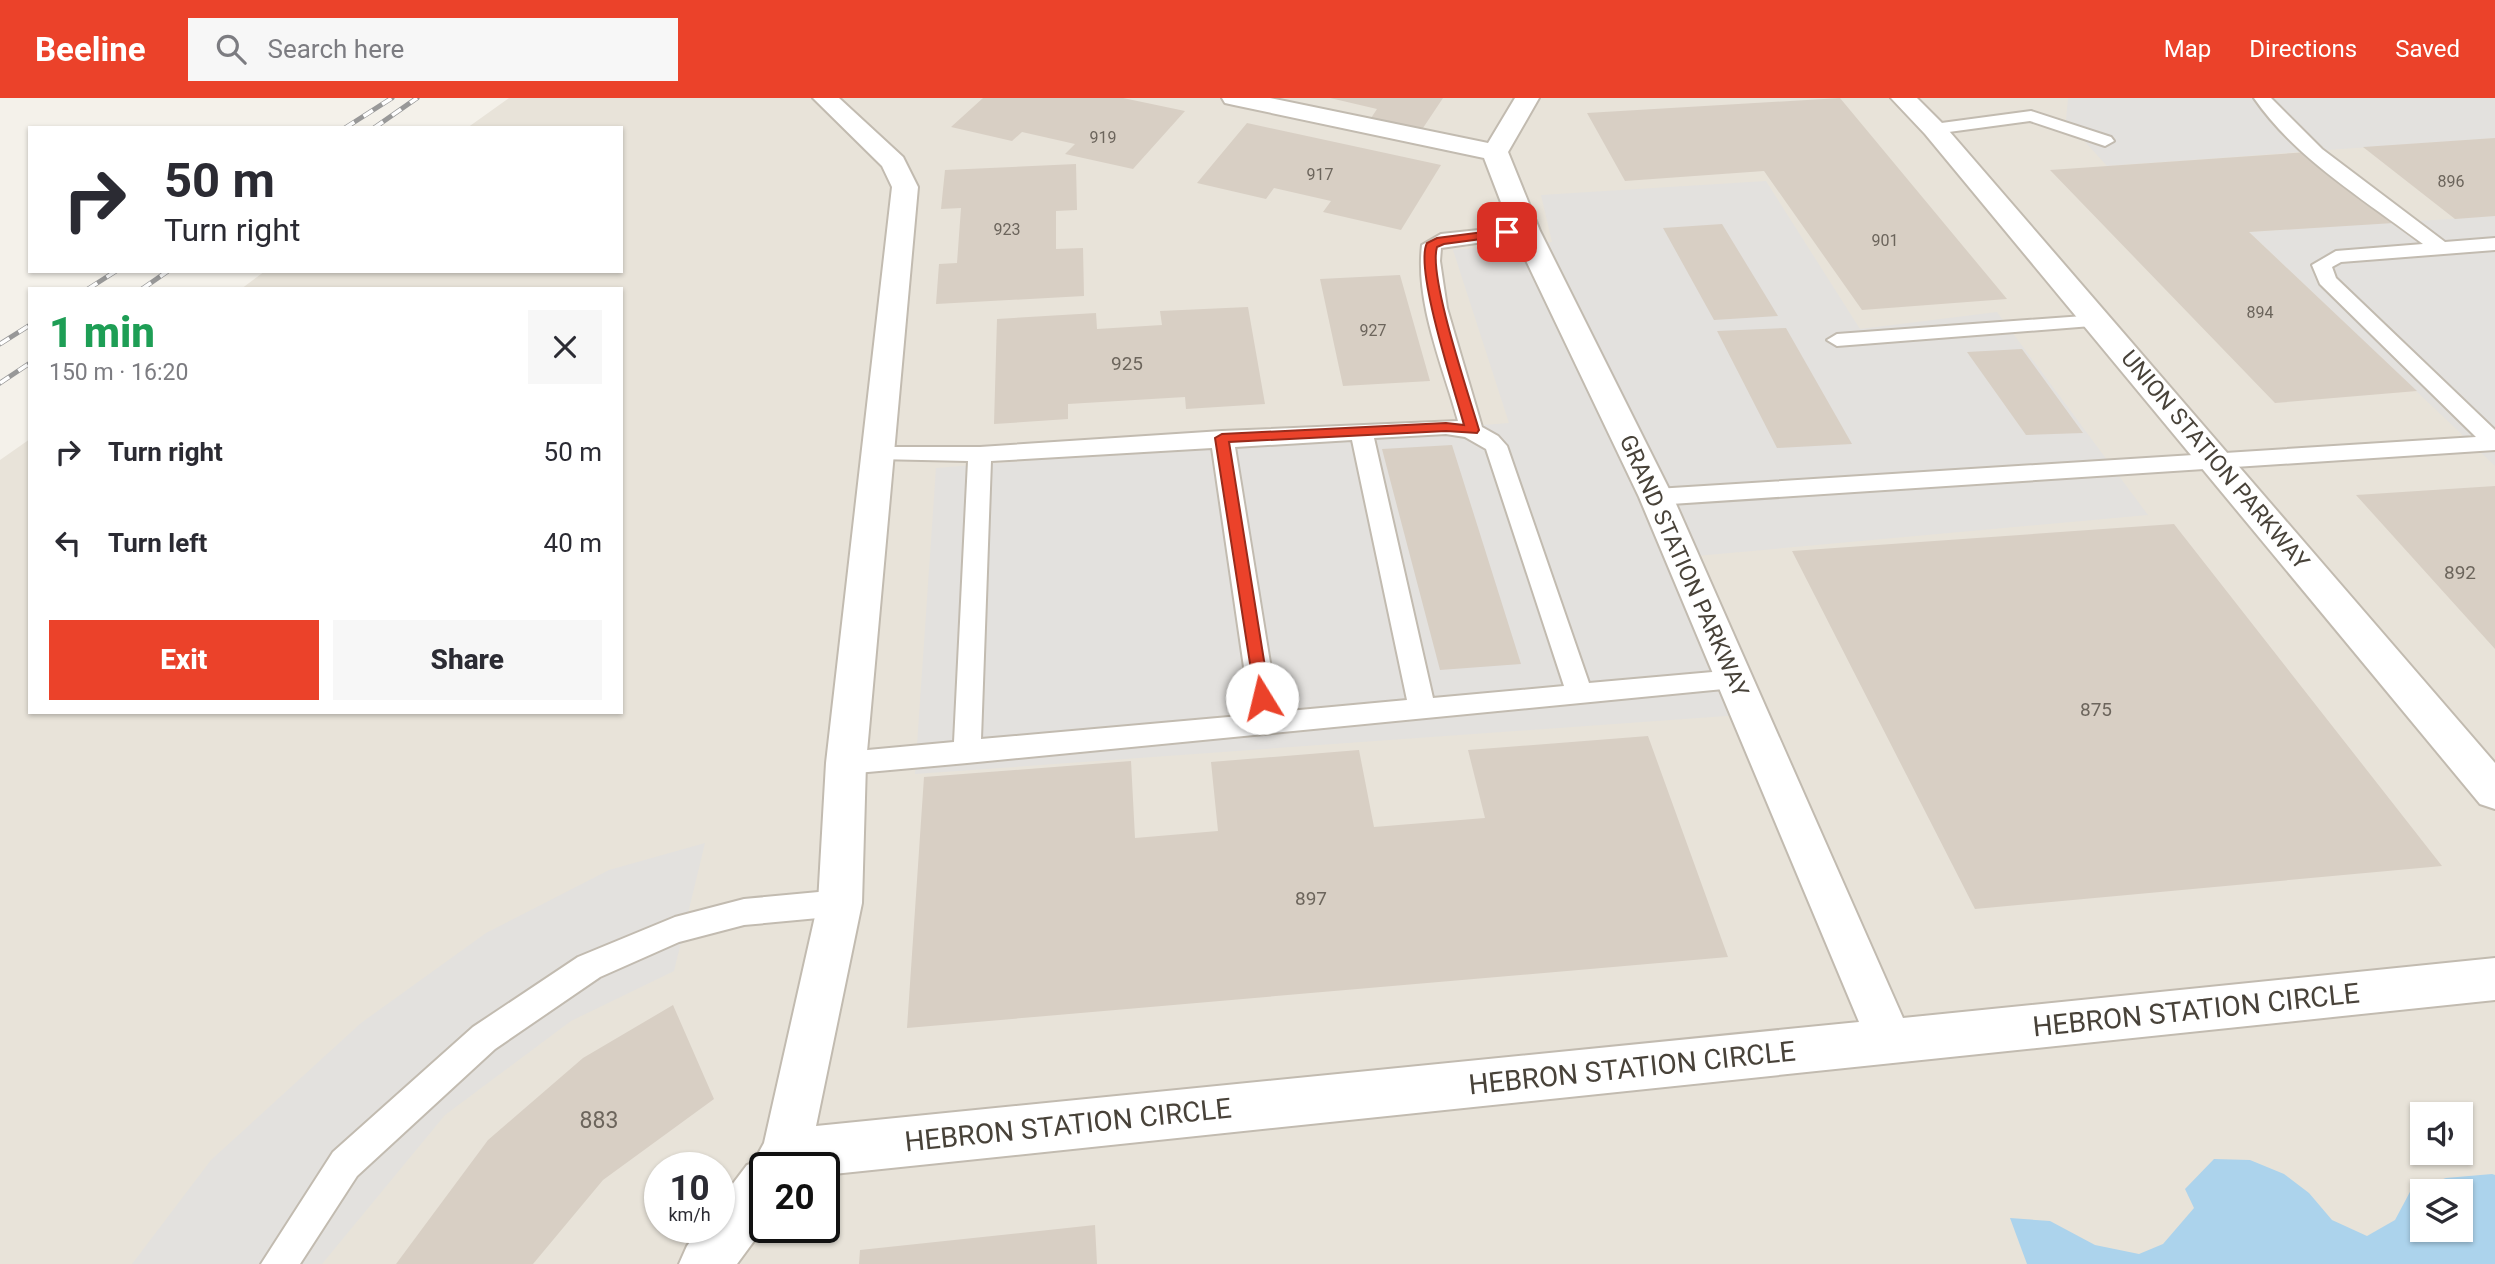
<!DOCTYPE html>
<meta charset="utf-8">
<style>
body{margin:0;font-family:Roboto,sans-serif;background:#f7f7f7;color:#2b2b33;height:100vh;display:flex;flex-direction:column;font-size:26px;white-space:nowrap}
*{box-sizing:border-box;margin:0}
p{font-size:23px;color:#7c7c81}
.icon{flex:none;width:38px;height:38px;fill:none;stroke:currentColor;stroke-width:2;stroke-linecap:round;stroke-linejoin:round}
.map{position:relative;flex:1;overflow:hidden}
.panel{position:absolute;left:28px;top:189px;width:595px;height:427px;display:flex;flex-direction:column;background:#fff;border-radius:0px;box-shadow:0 2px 5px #0004}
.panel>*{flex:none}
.banner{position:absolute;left:28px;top:28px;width:595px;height:147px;border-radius:0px;box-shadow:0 2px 5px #0004;background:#fff;color:#2b2b33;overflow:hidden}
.controls{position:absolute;left:2410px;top:1004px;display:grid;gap:14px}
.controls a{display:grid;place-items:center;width:63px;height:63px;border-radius:0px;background:#fff;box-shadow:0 2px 5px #0004;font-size:35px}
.speed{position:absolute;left:644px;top:1054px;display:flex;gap:14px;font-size:35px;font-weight:700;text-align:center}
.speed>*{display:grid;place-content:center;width:91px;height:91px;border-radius:50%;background:#fff;box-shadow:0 2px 5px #0004;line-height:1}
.speed small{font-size:18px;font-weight:400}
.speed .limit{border:4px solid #111;border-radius:10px;background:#fff;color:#111}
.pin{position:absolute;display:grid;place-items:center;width:60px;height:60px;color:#fff;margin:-30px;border-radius:14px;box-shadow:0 4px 10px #0006}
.me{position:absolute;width:77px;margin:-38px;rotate:351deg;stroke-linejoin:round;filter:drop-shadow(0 0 5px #0008)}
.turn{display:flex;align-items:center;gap:24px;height:147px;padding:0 21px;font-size:32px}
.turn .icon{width:91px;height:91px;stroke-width:2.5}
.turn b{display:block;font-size:49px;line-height:60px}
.round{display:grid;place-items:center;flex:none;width:74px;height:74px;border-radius:0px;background:#f7f7f7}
.headline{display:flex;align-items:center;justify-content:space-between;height:119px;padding:0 21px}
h1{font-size:42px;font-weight:800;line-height:52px;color:#1e9e55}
.button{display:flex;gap:14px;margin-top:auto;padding:14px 21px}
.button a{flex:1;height:80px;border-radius:0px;background:#eb422a;color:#fff;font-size:28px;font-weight:800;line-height:80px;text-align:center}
.button a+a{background:#f7f7f7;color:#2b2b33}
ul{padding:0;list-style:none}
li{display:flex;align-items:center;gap:21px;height:91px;padding:0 21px}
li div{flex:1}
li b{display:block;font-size:26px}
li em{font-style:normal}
header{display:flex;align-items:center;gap:42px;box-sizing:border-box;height:98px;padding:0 35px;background:#eb422a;color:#fff}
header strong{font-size:33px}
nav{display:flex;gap:38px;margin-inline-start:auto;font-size:24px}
.search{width:490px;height:63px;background:#f7f7f7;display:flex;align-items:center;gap:18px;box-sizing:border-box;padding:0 24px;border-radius:0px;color:#7c7c81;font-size:26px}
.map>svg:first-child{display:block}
.residential{fill:#e8e3d9;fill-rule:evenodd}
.parking{fill:#e3e1de}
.water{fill:#acd3ec;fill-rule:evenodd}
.building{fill:#d8cfc4}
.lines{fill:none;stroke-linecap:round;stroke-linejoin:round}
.service-casing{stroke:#c2bbb0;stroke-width:4}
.minor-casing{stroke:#c2bbb0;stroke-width:4}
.service{fill:#fff;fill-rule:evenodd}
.minor{fill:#fff;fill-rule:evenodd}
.rail-casing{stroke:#989898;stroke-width:5}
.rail{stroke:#fff;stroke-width:3.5;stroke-dasharray:11;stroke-linecap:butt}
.route{fill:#eb422a;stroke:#992b1b;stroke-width:2}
.labels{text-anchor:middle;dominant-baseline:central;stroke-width:5;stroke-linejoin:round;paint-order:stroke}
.far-number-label{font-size:16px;fill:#6c655c}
.number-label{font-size:19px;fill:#6c655c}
.street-label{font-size:23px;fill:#484239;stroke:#fff}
.near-number-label{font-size:23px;fill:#6c655c}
.near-street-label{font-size:28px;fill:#484239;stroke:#fff}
</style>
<header>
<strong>Beeline</strong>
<div class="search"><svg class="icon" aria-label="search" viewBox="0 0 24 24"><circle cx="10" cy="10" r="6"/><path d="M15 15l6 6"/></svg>Search here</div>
<nav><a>Map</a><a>Directions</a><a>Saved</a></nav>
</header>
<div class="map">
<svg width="2495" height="1166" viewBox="0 0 2495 1166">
<rect width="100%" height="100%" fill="#f4f1ea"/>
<path class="residential" d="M509,0h1986v1166h-2495v-804l30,-21v273h591v-423h-380l24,-18h356v-143h-154zM2422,1017h38v38h-38zM660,1069h59v60h-59zM765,1069h59v60h-59zM2422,1094h38v38h-38z"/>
<path class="parking" d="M2068,0h427v40l-388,28 -41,-45z
M1766,83l94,148 137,-17 151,203 -452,41 72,157 -853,61 21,-306 573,-45 -56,-173 99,-8 -11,-47z
M2495,118v250l-246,-234z
M705,745l-31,128 -103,50 -126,94 -123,149h-190l79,-104 150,-137 125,-90 123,-63z"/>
<path class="water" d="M2214,1061l36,1 34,14 25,19 23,27 35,16 28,-16 16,-30 35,-12 46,-4 3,1v89h-468l-17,-46 40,3 45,24 44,9 24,-10 31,-36 -9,-19zM2422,1094h38v38h-38z"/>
<path class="building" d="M983,0h140l62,13 -52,58 -68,-15 10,-10 -53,-12 -10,9 -61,-14z
M1330,0h113l-20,30 -52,-10 6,-9z
M1840,0l167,201 -145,11 -98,-139 -139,10 -38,-68z
M1247,25l194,42 -40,65 -78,-18 8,-11 -57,-13 -8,11 -69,-16z
M2495,40v78l-40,3 -92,-72z
M2308,54l86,71 -145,9 168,159 -142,12 -225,-233z
M1076,66l1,46 -21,1v38l27,-1 1,48 -148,8 3,-40 18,-1 4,-55 -20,1 4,-39z
M1722,126l56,92 -64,4 -51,-92z
M1400,177l30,106 -87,5 -23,-107z
M1248,209l17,97 -79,5 -1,-12 -117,7v15l-74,5 3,-105 99,-6 1,16 65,-4 -2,-14z
M1786,230l66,116 -75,4 -60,-117z
M2022,251l61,84 -57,2 -59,-83z
M1452,347l69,219 -81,6 -58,-221z
M2495,388v163l-139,-154z
M2174,426l268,342 -467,43 -183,-358z
M1648,638l80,221 -821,71 17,-251 207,-16 4,77 83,-7 -7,-69 148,-12 15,77 111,-9 -17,-68z
M673,907l41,94 -111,81 -70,84h-137l92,-124 95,-82z
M1095,1127l2,39h-238l1,-14z"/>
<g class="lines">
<g class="service-casing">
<path id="service" d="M2254,0h17l51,51 123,93 50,-4v12l-154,12 -9,5 4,11 159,152v20l-839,55 -8,-2 -4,-6 4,-6 8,-2 820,-52 -156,-153 -8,-19 24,-14 87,-7c-58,-44 -128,-86 -169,-146z
M2031,13l80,26 3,4 -9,5 -75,-25 -96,13 -9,-5 9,-5z
M1526,127l7,2 2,4 -2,4 -92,13 -1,13 7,47 35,119 16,9 9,10 82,237 146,-13 9,3 4,7 -4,7 -777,76 -121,11 -10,-3 -4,-8 4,-8 10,-3 108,-10 14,-281 -92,-2 -8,-2 -3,-5 3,-5h112l242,-16 236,-10c-15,-55 -43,-118 -36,-176l19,-11zM1446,336l19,3 21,12 78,237 -131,12 -59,-260zM1352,342l55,260 -129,12 -43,-265zM1212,350l39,267 -270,24 10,-278z
M2097,217l10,6 -3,4 -267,21 -10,-6 10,-6z
M840,792l11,4 4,9 -4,9 -11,4 -96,9 -65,17 -79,35 -105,72 -138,127 -57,88h-39l72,-112 140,-125 105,-70 97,-40 69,-18z"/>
</g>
<g class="minor-casing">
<path id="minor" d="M813,0h26l64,59 15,30 -52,576 -4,140 -46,223 1043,-104 -220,-525 -127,-266 -28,-73 -250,-53 -9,-2 -3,-5h48l218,45 27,-45h24l-31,54 32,79 133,266 230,521 592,-60v42l-1671,175v-8h-59v59l-28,38h-58l8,-18 14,-19h18v-25l28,-37 6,-2 11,-20 54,-240 8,-140 66,-576 -10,-21z
M1891,0h26l26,26 552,639v46l-15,-5 -555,-670z"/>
</g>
<use href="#service" class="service"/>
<use href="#minor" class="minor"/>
<g class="rail-casing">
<path id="rail" d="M345,30l47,-30
M374,30l43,-30
M88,191l28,-18
M142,191l26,-18
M0,246l30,-19
M0,285l30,-20"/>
</g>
<use href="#rail" class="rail"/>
</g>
<path class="route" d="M1507,131l6,3 -2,3 -67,9 -7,3c-9,29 32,148 42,183l-2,3 -31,-2 -217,11 41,256 -8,6 -6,-2 -41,-264 7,-4 224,-11 18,2c-9,-34 -50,-157 -37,-182l10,-5z"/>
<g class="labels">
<g class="far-number-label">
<text x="1103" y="39">919</text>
<text x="1320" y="76">917</text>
<text x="2451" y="83">896</text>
<text x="1007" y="131">923</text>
<text x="1885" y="142">901</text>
<text x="2260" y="214">894</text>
<text x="1373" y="232">927</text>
</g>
<g class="number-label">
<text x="1127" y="265">925</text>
<text x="2460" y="474">892</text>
<text x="2096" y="611">875</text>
<text x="1311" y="800">897</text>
</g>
<g class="street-label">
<text transform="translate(2215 362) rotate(50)">UNION STATION PARKWAY</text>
<text transform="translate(1684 468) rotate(66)">GRAND STATION PARKWAY</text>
</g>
<g class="near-number-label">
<text x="599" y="1022">883</text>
</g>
<g class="near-street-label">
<text transform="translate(2196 912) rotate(-6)">HEBRON STATION CIRCLE</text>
<text transform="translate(1632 970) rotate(-6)">HEBRON STATION CIRCLE</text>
<text transform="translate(1068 1027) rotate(-6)">HEBRON STATION CIRCLE</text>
</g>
</g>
</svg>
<div class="controls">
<a><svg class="icon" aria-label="sound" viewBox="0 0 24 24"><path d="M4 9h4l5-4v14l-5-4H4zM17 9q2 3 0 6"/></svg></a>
<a><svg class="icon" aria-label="layers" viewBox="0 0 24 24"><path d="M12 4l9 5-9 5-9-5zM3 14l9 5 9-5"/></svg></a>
</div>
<div class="speed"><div>10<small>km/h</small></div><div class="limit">20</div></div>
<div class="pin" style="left:1507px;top:134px;background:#d93025"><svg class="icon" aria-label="arrive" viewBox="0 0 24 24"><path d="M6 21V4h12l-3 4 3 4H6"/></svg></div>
<svg class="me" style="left:1262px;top:600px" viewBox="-20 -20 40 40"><circle r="19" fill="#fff"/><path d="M0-13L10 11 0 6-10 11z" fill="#eb422a"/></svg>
<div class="banner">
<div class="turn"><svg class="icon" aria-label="right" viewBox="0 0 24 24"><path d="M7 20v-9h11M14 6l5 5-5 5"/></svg><div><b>50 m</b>Turn right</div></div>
</div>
<section class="panel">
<div class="headline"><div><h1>1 min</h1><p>150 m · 16:20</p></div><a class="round"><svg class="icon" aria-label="close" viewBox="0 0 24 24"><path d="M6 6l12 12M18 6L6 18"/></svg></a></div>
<ul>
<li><svg class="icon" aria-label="right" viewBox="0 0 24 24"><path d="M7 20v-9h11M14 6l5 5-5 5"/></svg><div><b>Turn right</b></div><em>50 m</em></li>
<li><svg class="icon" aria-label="left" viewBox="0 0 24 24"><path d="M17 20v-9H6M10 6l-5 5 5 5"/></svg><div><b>Turn left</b></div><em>40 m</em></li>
</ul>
<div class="button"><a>Exit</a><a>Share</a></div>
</section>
</div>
